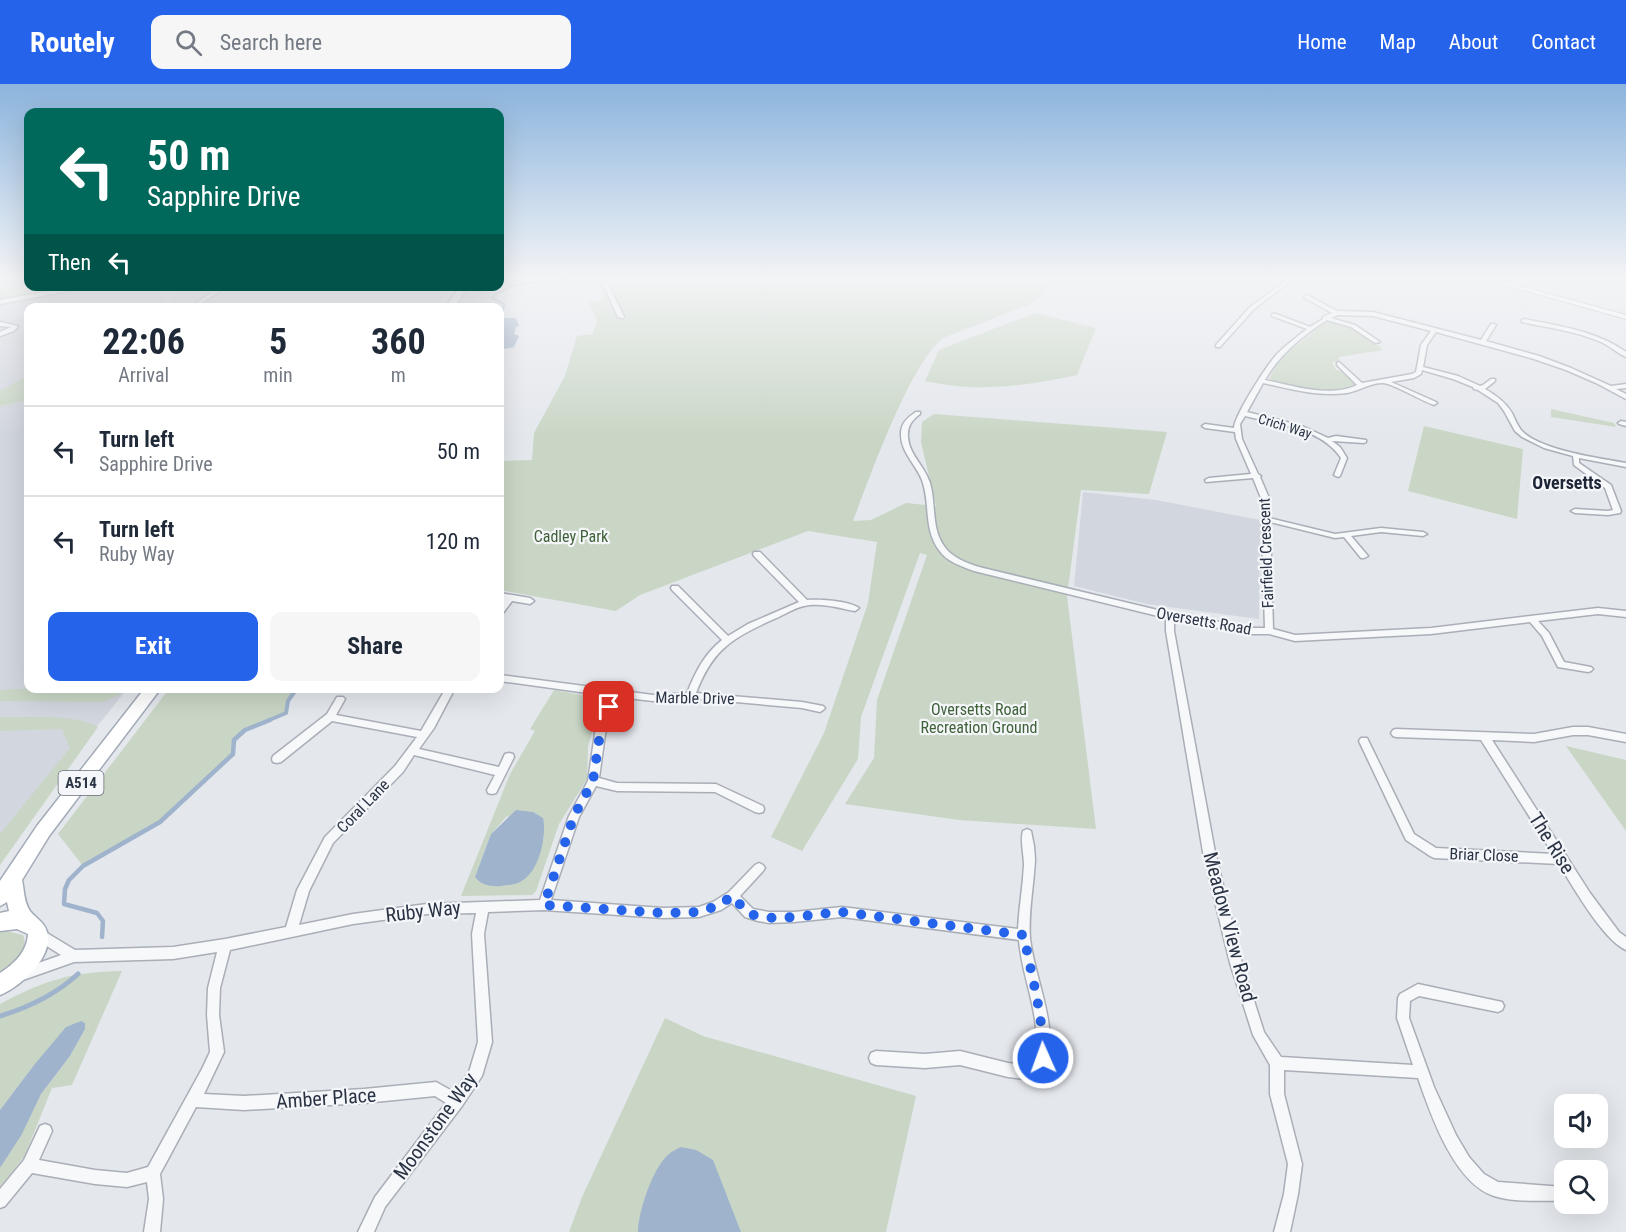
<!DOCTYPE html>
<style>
body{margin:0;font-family:"Roboto Condensed",sans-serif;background:#f6f6f7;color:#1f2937;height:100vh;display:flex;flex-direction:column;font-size:22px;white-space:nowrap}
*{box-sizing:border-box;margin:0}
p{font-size:20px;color:#747a83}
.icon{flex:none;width:33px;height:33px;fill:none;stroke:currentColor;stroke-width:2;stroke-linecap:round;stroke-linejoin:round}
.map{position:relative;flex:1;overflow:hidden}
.side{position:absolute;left:24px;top:219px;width:480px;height:390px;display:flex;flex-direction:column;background:#fff;border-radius:12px;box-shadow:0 6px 24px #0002}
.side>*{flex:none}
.top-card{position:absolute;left:24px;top:24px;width:480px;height:183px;border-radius:12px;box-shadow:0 6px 24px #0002;background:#00695c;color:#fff;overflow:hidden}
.fabs{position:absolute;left:1554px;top:1010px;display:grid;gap:12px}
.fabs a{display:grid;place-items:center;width:54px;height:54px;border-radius:12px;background:#fff;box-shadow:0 6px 24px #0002;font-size:30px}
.pin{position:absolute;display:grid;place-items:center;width:51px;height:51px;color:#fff;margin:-26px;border-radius:12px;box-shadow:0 3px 9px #0006}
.me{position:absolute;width:66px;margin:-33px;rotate:358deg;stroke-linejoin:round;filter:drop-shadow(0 0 4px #0008)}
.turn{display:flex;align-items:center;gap:21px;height:126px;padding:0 24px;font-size:27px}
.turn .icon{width:78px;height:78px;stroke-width:2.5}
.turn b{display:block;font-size:42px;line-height:51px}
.then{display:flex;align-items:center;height:57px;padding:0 24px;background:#0003;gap:12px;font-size:22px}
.eta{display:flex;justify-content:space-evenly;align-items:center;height:102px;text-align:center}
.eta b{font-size:36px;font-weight:700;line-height:42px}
.primary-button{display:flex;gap:12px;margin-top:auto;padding:12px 24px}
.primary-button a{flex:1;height:69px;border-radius:12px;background:#2563eb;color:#fff;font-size:24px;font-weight:700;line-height:69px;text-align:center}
.primary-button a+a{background:#f6f6f7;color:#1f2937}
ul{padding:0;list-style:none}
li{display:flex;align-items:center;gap:18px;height:90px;padding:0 24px;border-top:2px solid #e0e1e3}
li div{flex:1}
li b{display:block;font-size:22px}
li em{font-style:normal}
header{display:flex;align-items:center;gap:36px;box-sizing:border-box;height:84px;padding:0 30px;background:#2563eb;color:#fff}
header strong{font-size:28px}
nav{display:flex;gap:33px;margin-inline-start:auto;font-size:21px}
.search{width:420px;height:54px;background:#f6f6f7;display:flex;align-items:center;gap:15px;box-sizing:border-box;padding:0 21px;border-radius:12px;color:#747a83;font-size:22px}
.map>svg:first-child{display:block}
.built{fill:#d2d6de}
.green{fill:#c9d6c5;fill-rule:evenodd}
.water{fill:#9fb4cc}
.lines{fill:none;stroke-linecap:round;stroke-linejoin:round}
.stream-far3{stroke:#9fb4cc;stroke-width:2}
.stream-far2{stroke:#9fb4cc;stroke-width:4}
.stream-far1{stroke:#9fb4cc;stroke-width:4.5}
.stream{stroke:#9fb4cc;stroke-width:5}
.minor-casing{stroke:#a9aeb7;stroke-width:3}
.tertiary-casing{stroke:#a9aeb7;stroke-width:3}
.secondary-casing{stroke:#a9aeb7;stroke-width:2}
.primary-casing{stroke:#a3abb8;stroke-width:3}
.minor{fill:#f7f8fa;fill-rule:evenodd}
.tertiary{fill:#f7f8fa;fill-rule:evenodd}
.secondary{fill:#fff;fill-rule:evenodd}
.primary{fill:#fff;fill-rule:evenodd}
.route{stroke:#2563eb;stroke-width:10;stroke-dasharray:0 18}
.labels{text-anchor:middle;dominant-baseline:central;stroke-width:4.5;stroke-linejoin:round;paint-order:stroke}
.far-street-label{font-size:14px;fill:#2b3445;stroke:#f4f6f9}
.shield{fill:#f4f6f9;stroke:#676e7b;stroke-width:1.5}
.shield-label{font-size:15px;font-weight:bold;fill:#2b3445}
.park-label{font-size:16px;fill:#3f6138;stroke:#f4f6f9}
.street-label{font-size:16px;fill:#2b3445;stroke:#f4f6f9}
.far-district-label{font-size:18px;font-weight:bold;fill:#1d2536;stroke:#f4f6f9}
.near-street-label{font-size:20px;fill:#2b3445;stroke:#f4f6f9}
</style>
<header>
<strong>Routely</strong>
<div class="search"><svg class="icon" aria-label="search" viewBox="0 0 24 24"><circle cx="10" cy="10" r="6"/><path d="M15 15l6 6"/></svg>Search here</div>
<nav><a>Home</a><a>Map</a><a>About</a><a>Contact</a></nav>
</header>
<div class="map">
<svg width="1626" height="1148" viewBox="0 0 1626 1148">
<rect width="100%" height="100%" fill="#e4e7ec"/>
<path class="built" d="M108,203h58l1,12 -13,8 -126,1v67l-28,16v-86z
M174,203h276l-16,20 -272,1 10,-8z
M28,316v288l99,1 -127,159v-442z
M1083,408l73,8 104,20 -1,99 -112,-15 -73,-18z"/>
<path class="green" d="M0,192h28l-3,2 5,17 -30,5z
M677,192h382l-26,27 -90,35c-34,27 -73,139 -90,183l18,-1 35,-17 30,3 -15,-64 1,-20 12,-8 233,18 -18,62 -68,-4 -14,106 29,233 -137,-9 -114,-16 29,-46 3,-58 50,-145 -7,-2 -59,164 -3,42 -56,92 -31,-14 53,-104 44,-130 9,-61 -69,-11 -168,64 -24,16 -116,-21v-129l32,-1 2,-27 31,-57 12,-40 16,-2 4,-13 -8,-19 16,-3 -6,-13 75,-6z
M1035,229l61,15 -19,47c-54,11 -97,18 -152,6l14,-31z
M1329,235l30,11 24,20 -44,7v5h-7l4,8 7,1 12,14 -28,6 -51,-9 -7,-4 13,-21z
M28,291v25l-28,6v-15z
M1551,325l63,14 2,4 -65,-10z
M1424,342l99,23 -6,70 -109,-28z
M37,604h90v1l-4,4 -20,9 -103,-1v-11z
M169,605h128l-9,12 -2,12 -41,17 -11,10 -1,14 -73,68 -77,44 -25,-32z
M554,606l50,9 2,4 -11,18 -7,26 -1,32 -28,45 -23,67 -4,4 -71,1 49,-122 25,-43 -5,-2zM507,732l37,21 -15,38 -54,2 16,-43z
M0,633c28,1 74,-4 98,10l-98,138v-31l70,-86 -8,-19 -62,2z
M1566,662l60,14v71z
M6,847l17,4c7,18 -12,31 -23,44v-47z
M122,887l-50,114 -20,3 -27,67 -25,33v-20l41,-74 29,-38 15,-27 -51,36 -34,45v-106c45,-24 71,-32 122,-33z
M665,934l38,18 213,60 -30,136h-317l13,-35z"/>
<path class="water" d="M500,234h16l3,8 -3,1 -2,7 5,2 -5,11 -14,3z
M516,726l17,2 10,6c4,19 -4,55 -23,64 -6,3 -13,3 -19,4 -10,1 -20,-1 -26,-9l16,-43z
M81,937l4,2v6l-15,27 -29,38 -19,40 -22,34v-58l34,-45 32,-38z
M681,1063l15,3 17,10 28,72h-103c0,-20 15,-65 31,-78 3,-3 8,-5 12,-7z"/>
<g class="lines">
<path class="stream-far3" d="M502,234l2,-14 -12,-6c21,-21 55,-12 81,-21"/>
<path class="stream-far2" d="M267,637l19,-8 2,-12 9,-13"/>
<path class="stream-far1" d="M102,853l1,-16 -6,-8 -33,-9 1,-15 4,-9 14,-14 77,-44 73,-68 1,-14 11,-10 25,-10"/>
<path class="stream" d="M0,932c30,-9 55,-21 78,-42"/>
<g class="minor-casing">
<path id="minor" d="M580,192h6l21,6 17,35 -1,1 -5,-1 -15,-33z
M1292,192h5l-43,33 -34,38h-4v-2l34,-38z
M221,202h6l-32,22h-6z
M1307,211l30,16 36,1 108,28 10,-16h4l1,1 -10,16 53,15 32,12 40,18 15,-2v4l-10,1 10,5v5l-30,-16 -30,-13 -32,-11 -98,-27 -9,13 -4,22 35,9 22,10 3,-1 8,-6h4v2l-10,8c11,6 21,14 27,24 3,6 5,12 9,17 18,20 78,28 105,33v4l-47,-9v5l32,22 10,26 -1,2 -12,2 -33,-2 -4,-2 4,-2 33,2 5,-1 -8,-22 -31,-23 -1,-9 -29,-8 -22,-11 -7,-6 -11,-20 -6,-8 -20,-13 -4,-1 -1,-2 -20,-8 -31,-9 -1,4 -7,4 -23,4 45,20 1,1 -3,2c-12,-4 -42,-22 -51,-22 -14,0 -24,8 -36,10 -28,4 -57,-4 -84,-10l-16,29 55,14 26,12 8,-2 30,4v2l-2,1 -32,-2 8,6 7,11 -7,18 -2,1 -4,-2 7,-17c-20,-30 -64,-34 -96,-42l-5,8 2,15 16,35 3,2 -1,1 9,21v20l66,16 46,-6 42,4 4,2 -4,2 -42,-4 -30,4 17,20 -4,2h-3l-17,-21 -9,1 -65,-16 3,107 22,6 136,-7 167,-20 28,3v6l-28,-3 -60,7 11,12 15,29 27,5 2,2 -2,2 -3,1 -30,-5 -16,-31 -12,-14 -99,12 -136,7 -26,-7h-17l-78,-14v11l41,221 27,111 22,69 17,25 132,8 -16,-47 1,-20 2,-4 18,-10 84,18 2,4 -2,4 -4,2 -79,-16 -9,5 -1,17 25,69 22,48 13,22 15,17 14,8 66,5v14c-22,-1 -48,2 -70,-5 -40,-13 -63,-81 -76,-118l-134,-8v24l18,70 -4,30 -8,38h-16l10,-38 4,-30 -18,-70v-29l-17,-30 -23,-72 -27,-111 -37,-221v-13l-192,-47c-13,-5 -27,-9 -35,-21 -15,-20 -9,-44 -16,-67 -5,-17 -23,-30 -22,-50 0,-10 7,-16 15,-21h4v2c-8,6 -13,12 -12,23 1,18 17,29 22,46 6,20 1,45 14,63 8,12 23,17 35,21l191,46 82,15h13l-4,-130 -8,-20 -47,4 -1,-2 4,-2 42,-4 -15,-35 -1,-7 -30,-4 -3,-2 3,-2 29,4c0,-12 34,-65 44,-75 9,-9 19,-16 29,-24l-35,-13v-2h4l34,13 13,-8v-2l9,-4 -27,-15 -1,-1zM1337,231l36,1 58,15 -10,14 -5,27 -4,2 -50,9 -23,-21 -2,1v2l20,20c-28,13 -63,1 -92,-5 14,-25 38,-45 62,-60l24,7 24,16 5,-1 -25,-17 -24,-7z
M1524,235c36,7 72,12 102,33v5c-9,-4 -16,-11 -25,-15 -25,-11 -52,-14 -79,-20l-1,-1z
M0,238l18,4 -4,5 -14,5v-4l11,-5 -11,-1z
M1621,337l5,1v4l-7,-2 -1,-1z
M754,468h6l47,48c14,-1 42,1 52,8l-4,3c-16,-3 -35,-9 -51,-5 -10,2 -20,9 -30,13 -41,19 -61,29 -78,74l106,9 21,4 2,2 -2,2 -3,2 -18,-4 -100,-9 -49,2 -35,-4 -11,23 -8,58 18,5 99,1 47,22 1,3 -1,3 -4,1 -4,-1 -40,-20 -98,-1 -21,-5 -17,31 -28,83 112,8 36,-1 14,-5 16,-10 26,-27 4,-2 4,2 2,3 -2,3 -23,25 13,13 16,3h25l48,-5 176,22c1,-22 5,-43 6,-64 0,-11 -4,-24 -1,-34l4,-2 4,2 3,15 1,13c-1,26 -7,53 -5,79 5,46 32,91 13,137l-19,4 -16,-2 -48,-12 -35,3 -49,-3 -5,-2 -2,-5 2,-5 5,-2 49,3 35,-3 48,12 16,2 9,-1c12,-42 -11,-83 -14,-124l-177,-23 -48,5 -25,1 -11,-2 -13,-4 -13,-14 -11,7 -22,7 -36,1 -119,-8 -56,2 -4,22 8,108 -10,34 -20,30 -77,101 -11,25h-16l17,-35 71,-94 -11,-7 -71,7 -120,7 -48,-3 -36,67 3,25 -3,33h-16l5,-33 -2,-17 -20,5 -32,-3 -63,-11 -27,33 -5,2v-19l24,-29 16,-34 5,-2 5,2 2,5 -13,29 56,10 32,3 21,-6 54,-98 8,-17 -3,-37 1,-27 9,-36 -44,7 -99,3 -51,18 -4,-2 -2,-4 2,-4 42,-15 -27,-17 -2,-4 2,-4 4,-1 4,1 33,20 98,-3 52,-8 61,-12 11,-37 28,-53 70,-71 22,-29 -85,-16 -51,41 -4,1 -4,-1 -1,-3 1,-3 54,-42 10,-17h6l2,2 -9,16 85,16 25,-43h9l-21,40 -15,21 80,18 6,-13 4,-1 4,1 1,3 -18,36 -4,1 -4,-1 -1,-3 8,-15 -81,-20 -11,17 -70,71 -24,48 -10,34 54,-11 74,-10 113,-4 29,-84 19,-35 9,-61 12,-24 -109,-15v-6l153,20 34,-2c8,-20 17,-39 35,-53l-50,-50 -1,-2 1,-2h6l50,50 20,-12 51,-22 -45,-46 -1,-2zM476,829l-4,21 6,108 -9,30 -15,20 -18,-10 -72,7 -120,7 -40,-2 20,-42 -5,-37 1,-27 10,-38 123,-26 74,-10z
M500,509l30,5 4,3 -4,3 -18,-3 -9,12 -3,1v-8l4,-7h-4z
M1573,643h15l38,7v8l-38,-7h-15l-39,7 -42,-2 98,153 29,39 7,5v13c-23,-10 -54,-65 -67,-86l-125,-6 -4,-2 -24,-16 -47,-99 2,-3h6l47,96 22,14 117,6 -72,-114 -85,-3 -3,-1 -2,-3 2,-3 3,-1 138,5z"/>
</g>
<g class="tertiary-casing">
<path id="tertiary" d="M78,202h18l-96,18v-4z"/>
</g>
<g class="secondary-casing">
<path id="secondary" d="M1473,192h11l142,39v4z"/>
</g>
<g class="primary-casing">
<path id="primary" d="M460,202h9l-15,22h-9z
M145,604h16l-112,148 -27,44c2,9 2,23 8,31 6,8 14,10 17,21 7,25 -27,55 -47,63v-22c14,-9 27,-21 28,-39l-11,-5 -17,2v-18l9,-2 -2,-9 -7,4v-25l37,-55z"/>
</g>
<use href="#minor" class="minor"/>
<use href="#tertiary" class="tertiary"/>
<use href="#secondary" class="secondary"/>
<use href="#primary" class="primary"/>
</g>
<linearGradient id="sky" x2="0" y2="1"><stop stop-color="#8bb4dd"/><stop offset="0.55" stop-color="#f3f4f6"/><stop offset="1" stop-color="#f3f4f6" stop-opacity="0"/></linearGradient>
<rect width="1626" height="352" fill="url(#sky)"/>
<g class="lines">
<path class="route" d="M609,623l-7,13 -9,61 -19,35 -30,89 119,8 36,-1 18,-6 16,-10c5,5 10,14 16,17 21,11 68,0 93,-1l182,23c7,41 20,82 19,123"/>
</g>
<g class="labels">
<g class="far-street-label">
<text transform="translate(1285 342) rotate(17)">Crich Way</text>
</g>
<rect class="shield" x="58.5" y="687" width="45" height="24" rx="4.5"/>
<g class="shield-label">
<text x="81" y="699">A514</text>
</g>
<g class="park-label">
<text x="571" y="452">Cadley Park</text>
<text x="979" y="625">Oversetts Road<tspan x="979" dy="18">Recreation Ground</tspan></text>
</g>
<g class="street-label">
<text transform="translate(1266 469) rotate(-92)">Fairfield Crescent</text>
<text transform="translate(1204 537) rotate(10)">Oversetts Road</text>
<text transform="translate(695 614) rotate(1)">Marble Drive</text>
<text transform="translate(363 722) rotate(-46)">Coral Lane</text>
<text transform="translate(1484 771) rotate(2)">Briar Close</text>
</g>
<g class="far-district-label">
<text x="1567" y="398">Oversetts</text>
</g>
<g class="near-street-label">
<text transform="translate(1552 759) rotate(58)">The Rise</text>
<text transform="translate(423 827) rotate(-6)">Ruby Way</text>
<text transform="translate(1230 843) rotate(75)">Meadow View Road</text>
<text transform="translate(326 1014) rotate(-4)">Amber Place</text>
<text transform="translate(435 1042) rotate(-54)">Moonstone Way</text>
</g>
</g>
</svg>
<div class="fabs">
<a><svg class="icon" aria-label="sound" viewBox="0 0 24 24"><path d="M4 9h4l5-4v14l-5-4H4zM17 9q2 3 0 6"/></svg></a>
<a><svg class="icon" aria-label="search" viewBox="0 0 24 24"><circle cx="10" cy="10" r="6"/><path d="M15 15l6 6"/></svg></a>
</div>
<div class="pin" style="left:609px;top:623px;background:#d93025"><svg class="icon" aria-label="arrive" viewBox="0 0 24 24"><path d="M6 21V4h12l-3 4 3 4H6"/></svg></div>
<svg class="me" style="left:1043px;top:974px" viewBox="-20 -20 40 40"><circle r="17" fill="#2563eb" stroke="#fff" stroke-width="3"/><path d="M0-11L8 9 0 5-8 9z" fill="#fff"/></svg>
<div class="top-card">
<div class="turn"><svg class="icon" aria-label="left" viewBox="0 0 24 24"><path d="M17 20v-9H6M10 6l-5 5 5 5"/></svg><div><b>50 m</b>Sapphire Drive</div></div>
<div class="then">Then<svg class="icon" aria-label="left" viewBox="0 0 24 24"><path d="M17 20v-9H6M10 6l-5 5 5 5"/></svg></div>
</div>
<section class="side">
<div class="eta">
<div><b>22:06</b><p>Arrival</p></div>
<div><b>5</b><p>min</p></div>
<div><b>360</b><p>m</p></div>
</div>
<ul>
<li><svg class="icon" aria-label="left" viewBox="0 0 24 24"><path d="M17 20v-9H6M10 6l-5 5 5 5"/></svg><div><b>Turn left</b><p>Sapphire Drive</p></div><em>50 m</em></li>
<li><svg class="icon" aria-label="left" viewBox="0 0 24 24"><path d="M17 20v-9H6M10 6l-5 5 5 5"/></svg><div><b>Turn left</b><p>Ruby Way</p></div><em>120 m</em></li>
</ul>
<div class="primary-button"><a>Exit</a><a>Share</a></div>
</section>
</div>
